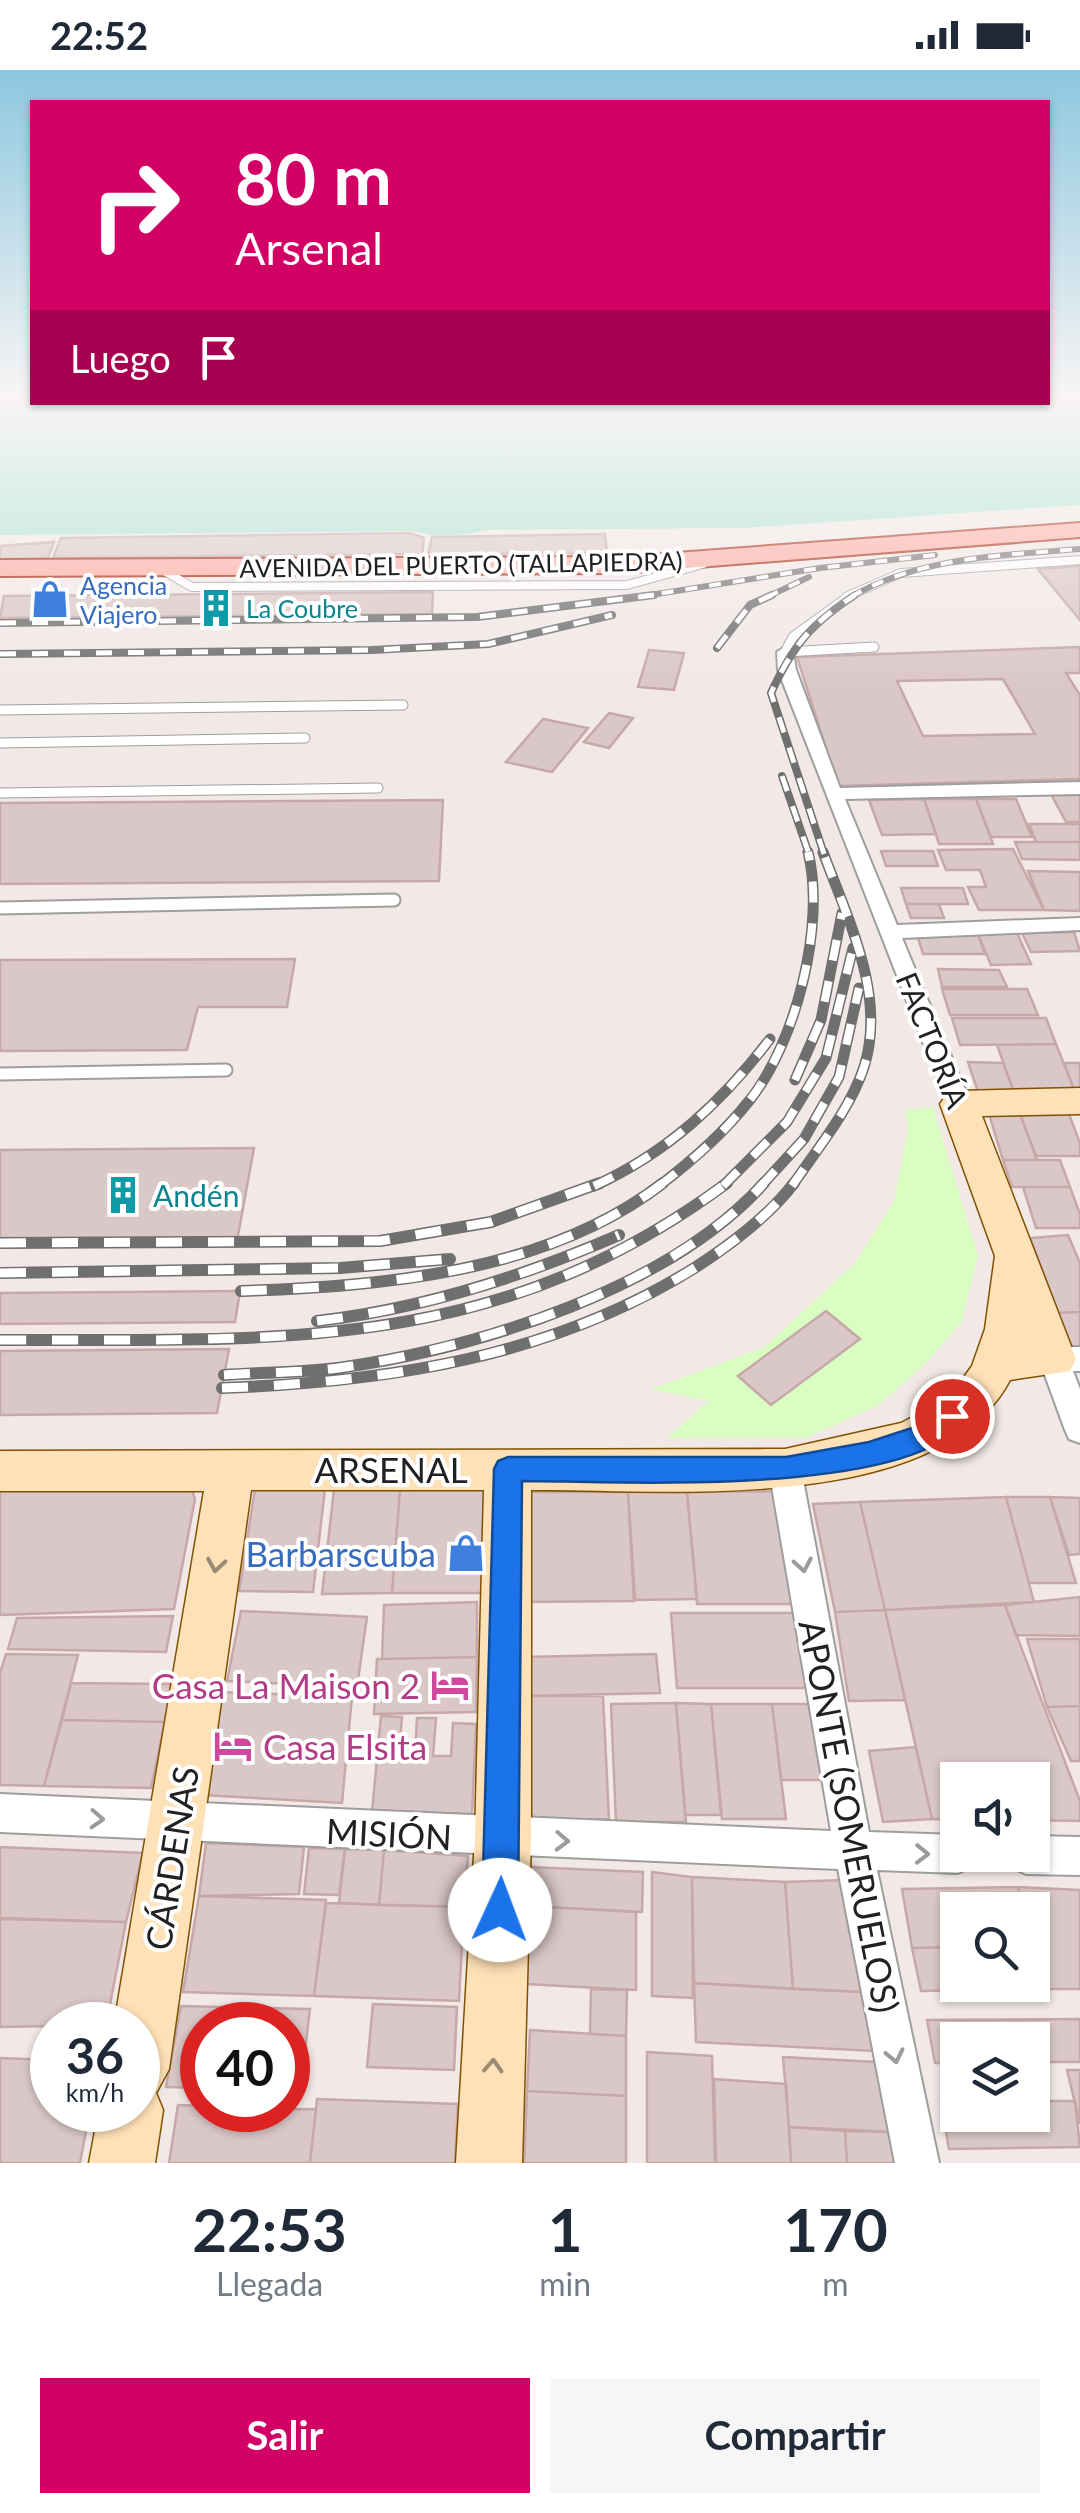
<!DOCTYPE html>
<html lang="es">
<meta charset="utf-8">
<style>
body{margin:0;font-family:Lato,sans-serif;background:#f6f6f7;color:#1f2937;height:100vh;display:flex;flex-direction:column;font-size:38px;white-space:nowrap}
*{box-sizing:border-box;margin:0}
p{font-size:32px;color:#747a83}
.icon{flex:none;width:55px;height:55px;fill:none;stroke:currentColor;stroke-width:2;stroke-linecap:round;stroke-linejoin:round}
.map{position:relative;height:2093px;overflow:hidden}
.panel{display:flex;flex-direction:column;background:#fff;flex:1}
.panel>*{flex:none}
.banner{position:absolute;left:30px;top:30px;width:1020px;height:305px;border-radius:0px;box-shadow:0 2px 8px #0004;background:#d20065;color:#fff;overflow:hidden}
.controls{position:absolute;left:940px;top:1692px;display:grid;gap:20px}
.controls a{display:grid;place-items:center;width:110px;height:110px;border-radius:0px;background:#fff;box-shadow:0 2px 8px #0004;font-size:50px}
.speed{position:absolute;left:30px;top:1932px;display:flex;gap:20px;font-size:50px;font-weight:700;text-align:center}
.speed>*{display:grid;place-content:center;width:130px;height:130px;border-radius:50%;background:#fff;box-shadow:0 2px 8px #0004;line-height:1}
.speed small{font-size:25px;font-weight:400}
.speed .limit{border:15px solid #d22;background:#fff;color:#111}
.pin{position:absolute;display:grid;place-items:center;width:85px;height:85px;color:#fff;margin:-42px;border:5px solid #fff;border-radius:50%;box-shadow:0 2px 10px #0007}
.me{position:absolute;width:110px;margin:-55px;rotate:2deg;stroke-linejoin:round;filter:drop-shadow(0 0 8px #0008)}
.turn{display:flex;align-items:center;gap:35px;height:210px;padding:0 40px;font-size:45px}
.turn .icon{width:130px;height:130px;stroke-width:2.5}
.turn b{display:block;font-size:70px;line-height:85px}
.then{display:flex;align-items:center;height:95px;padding:0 40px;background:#0003;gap:20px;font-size:38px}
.eta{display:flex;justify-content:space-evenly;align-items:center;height:170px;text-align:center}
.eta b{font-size:60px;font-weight:700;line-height:70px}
.button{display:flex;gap:20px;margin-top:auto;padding:20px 40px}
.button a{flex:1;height:115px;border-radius:0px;background:#d20065;color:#fff;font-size:40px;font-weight:700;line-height:115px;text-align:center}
.button a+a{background:#f6f6f7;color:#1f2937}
.status{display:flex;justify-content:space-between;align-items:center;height:70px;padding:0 50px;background:#fff;direction:ltr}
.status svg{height:28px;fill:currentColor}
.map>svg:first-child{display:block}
.park{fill:#dafec2}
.water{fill:#a4e3d3}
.building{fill:#dac7c7;stroke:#c6a8a9;stroke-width:2.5;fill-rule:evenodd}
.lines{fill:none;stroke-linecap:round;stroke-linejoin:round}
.lane-far2-casing{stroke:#9e9e9e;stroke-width:10}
.lane-far1-casing{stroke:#9e9e9e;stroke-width:11}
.lane-casing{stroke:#9e9e9e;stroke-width:15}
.street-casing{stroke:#9e9e9e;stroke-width:4}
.secondary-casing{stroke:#805100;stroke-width:3}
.primary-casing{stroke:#9e1e00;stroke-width:4}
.lane-far2{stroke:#fff;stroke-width:8}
.lane-far1{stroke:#fff;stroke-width:9}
.lane{stroke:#fff;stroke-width:11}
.street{fill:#fff;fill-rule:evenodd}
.secondary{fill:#ffe1b8;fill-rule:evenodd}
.primary{fill:#ffa89f;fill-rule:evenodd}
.rail-far3-casing{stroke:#6f6f6f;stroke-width:6}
.rail-far2-casing{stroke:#6f6f6f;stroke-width:8}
.rail-far1-casing{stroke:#6f6f6f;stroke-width:11}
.rail-casing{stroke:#6f6f6f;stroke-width:12}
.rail-far3{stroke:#fff;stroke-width:4;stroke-dasharray:12;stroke-linecap:butt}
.rail-far2{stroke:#fff;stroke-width:5;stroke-dasharray:16;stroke-linecap:butt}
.rail-far1{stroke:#fff;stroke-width:8;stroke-dasharray:21;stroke-linecap:butt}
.rail{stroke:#fff;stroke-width:9;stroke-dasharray:26;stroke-linecap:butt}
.oneway{stroke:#9b8b74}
.oneway2{stroke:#9b9b9b}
.route{fill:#1a73e8;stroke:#114b97;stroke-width:2.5}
.labels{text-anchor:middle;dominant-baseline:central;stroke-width:8;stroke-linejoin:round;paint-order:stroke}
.far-street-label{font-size:25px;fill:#212121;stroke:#fff}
.far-shop-label{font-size:25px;fill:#366cbe;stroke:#fff;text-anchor:start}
.far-culture-label{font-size:25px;fill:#0d838f;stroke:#fff;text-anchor:start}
.street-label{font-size:30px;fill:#212121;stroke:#fff}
.culture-label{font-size:30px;fill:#0d838f;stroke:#fff;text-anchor:start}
.near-street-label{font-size:35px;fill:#212121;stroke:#fff}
.near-shop-label{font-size:35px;fill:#366cbe;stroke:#fff;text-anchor:end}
.near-hotel-label{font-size:35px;fill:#b23c85;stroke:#fff;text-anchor:end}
</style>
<div class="status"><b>22:52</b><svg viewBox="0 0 49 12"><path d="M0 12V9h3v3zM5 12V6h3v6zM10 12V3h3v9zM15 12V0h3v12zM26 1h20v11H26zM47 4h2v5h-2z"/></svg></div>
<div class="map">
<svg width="1080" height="2093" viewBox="0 0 1080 2093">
<rect width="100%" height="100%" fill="#f2e9e7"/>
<path class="park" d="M933,1037l45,149 -17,67 -35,40 -46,41 -74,34h-139l42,-37 -57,-12 113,-42 90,-84 39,-62 14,-71 -3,-20z"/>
<path class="water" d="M0,327h32v5h1016v-5h32v108l-338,23 -256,2c-23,6 -49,8 -72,1l-414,4z"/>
<path class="building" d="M411,463l13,5 -2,16 -369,4 8,-20z
M605,464l2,19 -179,2 4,-18z
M54,472l-6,16 -48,2v-14z
M1080,496v54l-42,-51z
M433,522l-1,22 -432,4 4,-22z
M1080,577v26h-14l14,22v84l-242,7 -41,-129zM1003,609l32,55 -112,2 -26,-55z
M649,580l35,3 -10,37 -36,-3z
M609,643l24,5 -24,30 -25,-6z
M543,649l45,9 -36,44 -46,-10z
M1051,724h29v28h-14z
M924,729h52l17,45h-54z
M924,729l12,35 -54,1 -13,-35z
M976,729h40l16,38h-41z
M443,730l-4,81 -439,3v-81z
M1029,754h51v18h-44z
M1015,772h65v18l-58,-1z
M1013,779l31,61h-65l-11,-23h18l-6,-17h-34l-8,-20z
M881,781h52l5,15h-52z
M1028,801l52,1v39l-36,-1z
M901,818h62l5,16h-62z
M906,834h33l5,14h-33z
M1074,862l6,19 -49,1 -9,-19z
M1017,863l14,31 -40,1 -13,-31z
M978,864l7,20h-62l-6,-19z
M295,889l-8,48h-89l-11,43 -187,1v-91z
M938,899l61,1 8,17h-65z
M942,919h85l11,26h-88z
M952,948h94l10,26 -96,1z
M1056,974l19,48h-61l-17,-47z
M968,992l35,1 11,29h-36z
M1064,993h16v29h-5z
M989,1044h31l17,46h-34z
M1020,1044h49l11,29v13h-44z
M254,1078l-17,93 -237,1v-92z
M1003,1090h57l10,27h-58z
M1023,1117h47l10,27v14h-44z
M1068,1165l12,28v49l-22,1 -28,-75z
M240,1221l-5,31 -235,2v-31z
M826,1241l34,28 -89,66 -33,-29z
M1080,1242v38h-9l-13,-37z
M229,1279l-12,64 -217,2v-64z
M191,1417l4,12 -21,110 -174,6v-126z
M255,1419h70l-12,103 -74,-1z
M485,1419l-2,104h-91l8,-103z
M334,1420h66l-8,103 -70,1z
M780,1421l16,113h-99l-10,-112z
M523,1422h105l6,109 -111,1z
M628,1422h59l10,107 -62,1z
M1006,1427h44l26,86h-47z
M1006,1427l28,105 -149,8 -25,-108z
M1050,1427l30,1v56l-11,1z
M860,1432l25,108 -50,2 -22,-108z
M1080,1527v39l-64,-1 -11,-30z
M477,1532v55l-95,2 2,-54z
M1005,1535l75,196v20l-48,-1v-40h-74v40l-26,-1 -47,-209z
M885,1540l20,90 -56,1 -14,-89z
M241,1541l126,6 -10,70 -130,-6z
M671,1543h132l10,75h-136z
M173,1546l-7,36 -158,-3 9,-31z
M1027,1569h53v67l-33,1z
M6,1584l72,1 -34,131 -44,-1v-112z
M656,1584l4,39 -134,3 -1,-39z
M477,1587l-1,55 -102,2 3,-55z
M71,1613l101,1 -7,38 -103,-2z
M218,1622l134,5 -10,106 -140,-8z
M526,1626h77l6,123 -81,1z
M676,1633l35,1 10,111h-36z
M676,1633l10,119h-70l-5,-118z
M711,1634h61l14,115h-64z
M772,1634h42l11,76h-44z
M1080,1636v55h-9l-24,-54z
M381,1646l21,1 -3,37h16l2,-36h19l-3,38h18l2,-33 23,1 -4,90 -100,-2z
M62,1650l103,2 -14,66 -107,-2z
M916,1677l16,72 -49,3 -14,-71z
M206,1773l98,4 -5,47 -100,2z
M0,1777l143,6 -17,69 -126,-4z
M309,1778l36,1 -6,46 -35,-1z
M345,1779l39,1 -5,55 -40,-2z
M384,1780l84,6 -4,51 -85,-2z
M529,1797l114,5 -1,40 -113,-6z
M652,1802l40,5 1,121 -41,-2z
M692,1807l93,5 8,107 -99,-6z
M846,1810l15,112 -68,-3 -8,-107z
M1018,1817l5,23h-65v37l-46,1 -10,-59z
M1018,1817l62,3v99h-38l-10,-41v-38h-9z
M199,1826l127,4 -12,96 -131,-4z
M326,1833l138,4 -5,94 -145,-5z
M529,1836l107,6v78l-111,-6z
M0,1849l126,3 -20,103 -106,2z
M958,1877v38h74v-37l10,41 -121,2 -9,-43z
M694,1913l167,9 13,59 -178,-9z
M591,1919l36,1 -1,46 -36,-2z
M373,1934l84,3 -3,63 -87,-3z
M181,1936l129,3 -10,82h-12v-66h-86v63l-36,-1z
M1080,1949v43h-48v-22h-74v23h-23l-8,-43z
M530,1960l96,6v60l-99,-5z
M647,1982l65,4 3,107h-68z
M783,1987l93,5 17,70 -104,-5z
M0,1988l52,2v50h38l-10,53h-80z
M1067,2000h13v54z
M714,2009l72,5 5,79h-75z
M527,2021l99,5v67h-102z
M317,2029l141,5 -3,59h-145z
M1032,2031h43l5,46 -131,2 -8,-47h17v13h74z
M178,2035l24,1v4l114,-1 -6,54h-141z
M789,2057l56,4 2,32h-56z
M845,2061l48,1 6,31h-52z"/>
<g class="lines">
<g class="lane-far2-casing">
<path id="lane-far2" d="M161,499l31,18 435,-2 76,-21
M846,527l55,-24 179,-13"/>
</g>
<g class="lane-far1-casing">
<path id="lane-far1" d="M785,582l8,-15 58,-42
M785,582l89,-5
M0,640l403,-5
M0,673l305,-5
M0,723l378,-5"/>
</g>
<g class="lane-casing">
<path id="lane" d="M0,838l394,-8
M0,1004l226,-4"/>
</g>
<g class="street-casing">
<path id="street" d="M785,577l8,5 3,18 44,118 240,-6v12l-235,5 52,126 183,-7v12l-178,8 69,166 -3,6 -9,2 -12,-8 -169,-434 -1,-18z
M1054,1277h26v24h-7l7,18v54l-11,-4 -4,-9 -26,-71 5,-8z
M785,1386l11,4 5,9 68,363 89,3v20h19l-6,12 -13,6 -81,-3 62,293h-44l-57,-294 -838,-37v-38l831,37 -62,-362 5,-9z
M1032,1766l48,1v38l-54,-1 -13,-6 -6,-13h25z"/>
</g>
<g class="secondary-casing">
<path id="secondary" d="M1080,1018v26l-98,2 94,243 -6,12 -60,9c-72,137 -347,109 -479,110v348l-9,325h-66l19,-325 9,-348h-233l-82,579 -13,24 7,17 -8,53h-66l10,-53h39v-85h-24l90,-534h-204v-40l785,-2 116,-26 29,-15 26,-20 16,-22 13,-37 10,-73 -55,-152 6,-9 13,-4z"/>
</g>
<g class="primary-casing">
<path id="primary" d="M1080,453v14l-458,36 -622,3v-16l622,-3z"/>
</g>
<use href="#lane-far2" class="lane-far2"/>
<use href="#lane-far1" class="lane-far1"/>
<use href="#lane" class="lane"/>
<use href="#street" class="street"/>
<use href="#secondary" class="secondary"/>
<use href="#primary" class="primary"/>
<g class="rail-far3-casing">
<path id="rail-far3" d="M638,527l182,-29 115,-13
M767,527l42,-20
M851,527c67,-40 154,-42 229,-48"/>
</g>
<g class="rail-far2-casing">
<path id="rail-far2" d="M0,553l477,-6 177,-22
M717,578l33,-43 22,-10
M0,584l372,-4 116,-6 124,-29
M782,706l27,78
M824,784l-53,-161c22,-48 40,-69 84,-98"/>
</g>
<g class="rail-far1-casing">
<path id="rail-far1" d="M795,1010l26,-60 21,-107
M594,1116c73,-33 128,-84 176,-147
M659,1116c34,-26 64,-52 90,-85 47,-58 77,-177 59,-249
M723,1116l64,-64 39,-64 27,-110
M761,1116l43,-47 35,-62 20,-89
M792,1116c25,-37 58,-76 72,-119 23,-72 -17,-149 -41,-215"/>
</g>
<g class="rail-casing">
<path id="rail" d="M0,1173l380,-2 111,-19 109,-39
M0,1203l340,-5 110,-9
M241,1221c142,-5 305,-18 422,-108
M317,1251c105,-12 205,-44 302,-86
M0,1270c274,-1 493,16 727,-157
M224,1305c40,-3 81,-2 121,-8 136,-20 325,-79 419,-184
M222,1318c166,-6 331,-31 474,-121 34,-22 73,-51 98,-84"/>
</g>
<use href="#rail-far3" class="rail-far3"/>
<use href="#rail-far2" class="rail-far2"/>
<use href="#rail-far1" class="rail-far1"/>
<use href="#rail" class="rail"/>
</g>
<defs><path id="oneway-chevron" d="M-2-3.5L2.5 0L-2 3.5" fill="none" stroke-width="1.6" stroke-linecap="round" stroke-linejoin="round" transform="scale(2.5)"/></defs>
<g class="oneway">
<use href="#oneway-chevron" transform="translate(216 1495) rotate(99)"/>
<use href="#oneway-chevron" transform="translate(493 1996) rotate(-87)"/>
</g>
<g class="oneway2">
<use href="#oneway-chevron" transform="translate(803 1495) rotate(80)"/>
<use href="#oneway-chevron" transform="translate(97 1749) rotate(3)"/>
<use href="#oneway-chevron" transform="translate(562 1771) rotate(2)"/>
<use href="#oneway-chevron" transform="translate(922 1784) rotate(1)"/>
<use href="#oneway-chevron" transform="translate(895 1986) rotate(78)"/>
</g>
<linearGradient id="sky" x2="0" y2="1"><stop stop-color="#8dc7e0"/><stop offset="0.53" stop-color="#f9f5f4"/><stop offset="1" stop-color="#f9f5f4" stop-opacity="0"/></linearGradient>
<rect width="1080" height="620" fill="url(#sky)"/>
<path class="route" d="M952,1334l10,4 4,8c-42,83 -358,65 -444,65l-4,429 -5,13 -13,5 -13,-5 -5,-13 12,-441 4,-8 10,-4h278l83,-15 52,-17z"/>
<defs>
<g id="shop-bare" transform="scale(3)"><path d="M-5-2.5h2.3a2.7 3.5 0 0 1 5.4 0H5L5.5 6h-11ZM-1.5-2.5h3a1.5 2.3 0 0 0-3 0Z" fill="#3f7fe0" stroke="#fff" stroke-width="2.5" paint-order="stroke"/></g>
<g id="building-bare" transform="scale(3)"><path d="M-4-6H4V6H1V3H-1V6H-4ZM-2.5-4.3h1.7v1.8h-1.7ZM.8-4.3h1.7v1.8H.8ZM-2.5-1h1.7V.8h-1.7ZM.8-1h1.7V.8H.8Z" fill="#0f9aa8" stroke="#fff" stroke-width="2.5" paint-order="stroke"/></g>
<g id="hotel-bare" transform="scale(3)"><path d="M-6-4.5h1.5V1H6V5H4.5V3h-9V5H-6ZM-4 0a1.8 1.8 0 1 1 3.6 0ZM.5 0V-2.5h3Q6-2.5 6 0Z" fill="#d1479c" stroke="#fff" stroke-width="2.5" paint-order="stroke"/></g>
</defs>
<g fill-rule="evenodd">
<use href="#shop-bare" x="50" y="529"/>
<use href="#building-bare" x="216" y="538"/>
<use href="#building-bare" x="123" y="1125"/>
<use href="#shop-bare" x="466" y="1483"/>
<use href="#hotel-bare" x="450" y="1615"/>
<use href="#hotel-bare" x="233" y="1676"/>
</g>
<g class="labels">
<g class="far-street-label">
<text transform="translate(461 494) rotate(-1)">AVENIDA DEL PUERTO (TALLAPIEDRA)</text>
</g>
<g class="far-shop-label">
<text x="80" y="515">Agencia<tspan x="80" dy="29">Viajero</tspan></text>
</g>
<g class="far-culture-label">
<text x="246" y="538">La Coubre</text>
</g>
<g class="street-label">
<text transform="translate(933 970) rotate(68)">FACTORÍA</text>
</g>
<g class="culture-label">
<text x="153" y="1125">Andén</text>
</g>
<g class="near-street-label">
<text x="391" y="1399">ARSENAL</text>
<text transform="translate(850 1746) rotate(79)">APONTE (SOMERUELOS)</text>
<text transform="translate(389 1763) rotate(3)">MISIÓN</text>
<text transform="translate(171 1788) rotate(-81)">CÁRDENAS</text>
</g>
<g class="near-shop-label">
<text x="436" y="1483">Barbarscuba</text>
</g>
<g class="near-hotel-label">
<text x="420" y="1615">Casa La Maison 2</text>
<text x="263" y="1676" text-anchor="start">Casa Elsita</text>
</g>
</g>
</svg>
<div class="controls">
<a><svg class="icon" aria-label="sound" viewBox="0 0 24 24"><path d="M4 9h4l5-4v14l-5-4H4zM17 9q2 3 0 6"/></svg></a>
<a><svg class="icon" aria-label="search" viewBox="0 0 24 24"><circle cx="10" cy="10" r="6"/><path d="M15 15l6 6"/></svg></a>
<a><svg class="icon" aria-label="layers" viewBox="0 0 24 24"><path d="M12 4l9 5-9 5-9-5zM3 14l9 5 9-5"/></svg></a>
</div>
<div class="speed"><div>36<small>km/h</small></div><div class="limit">40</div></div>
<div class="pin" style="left:952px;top:1346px;background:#d93025"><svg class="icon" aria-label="arrive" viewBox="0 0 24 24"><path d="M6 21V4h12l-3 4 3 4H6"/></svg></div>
<svg class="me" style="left:500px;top:1840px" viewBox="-20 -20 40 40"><circle r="19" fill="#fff"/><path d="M0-13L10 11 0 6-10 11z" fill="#1a73e8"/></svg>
<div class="banner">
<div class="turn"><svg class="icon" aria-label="right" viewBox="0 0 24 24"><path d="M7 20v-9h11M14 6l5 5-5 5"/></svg><div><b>80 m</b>Arsenal</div></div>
<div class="then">Luego<svg class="icon" aria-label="arrive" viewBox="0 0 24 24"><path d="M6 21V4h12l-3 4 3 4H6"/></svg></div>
</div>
</div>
<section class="panel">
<div class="eta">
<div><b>22:53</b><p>Llegada</p></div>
<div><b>1</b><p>min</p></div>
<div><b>170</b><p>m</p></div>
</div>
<div class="button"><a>Salir</a><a>Compartir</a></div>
</section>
